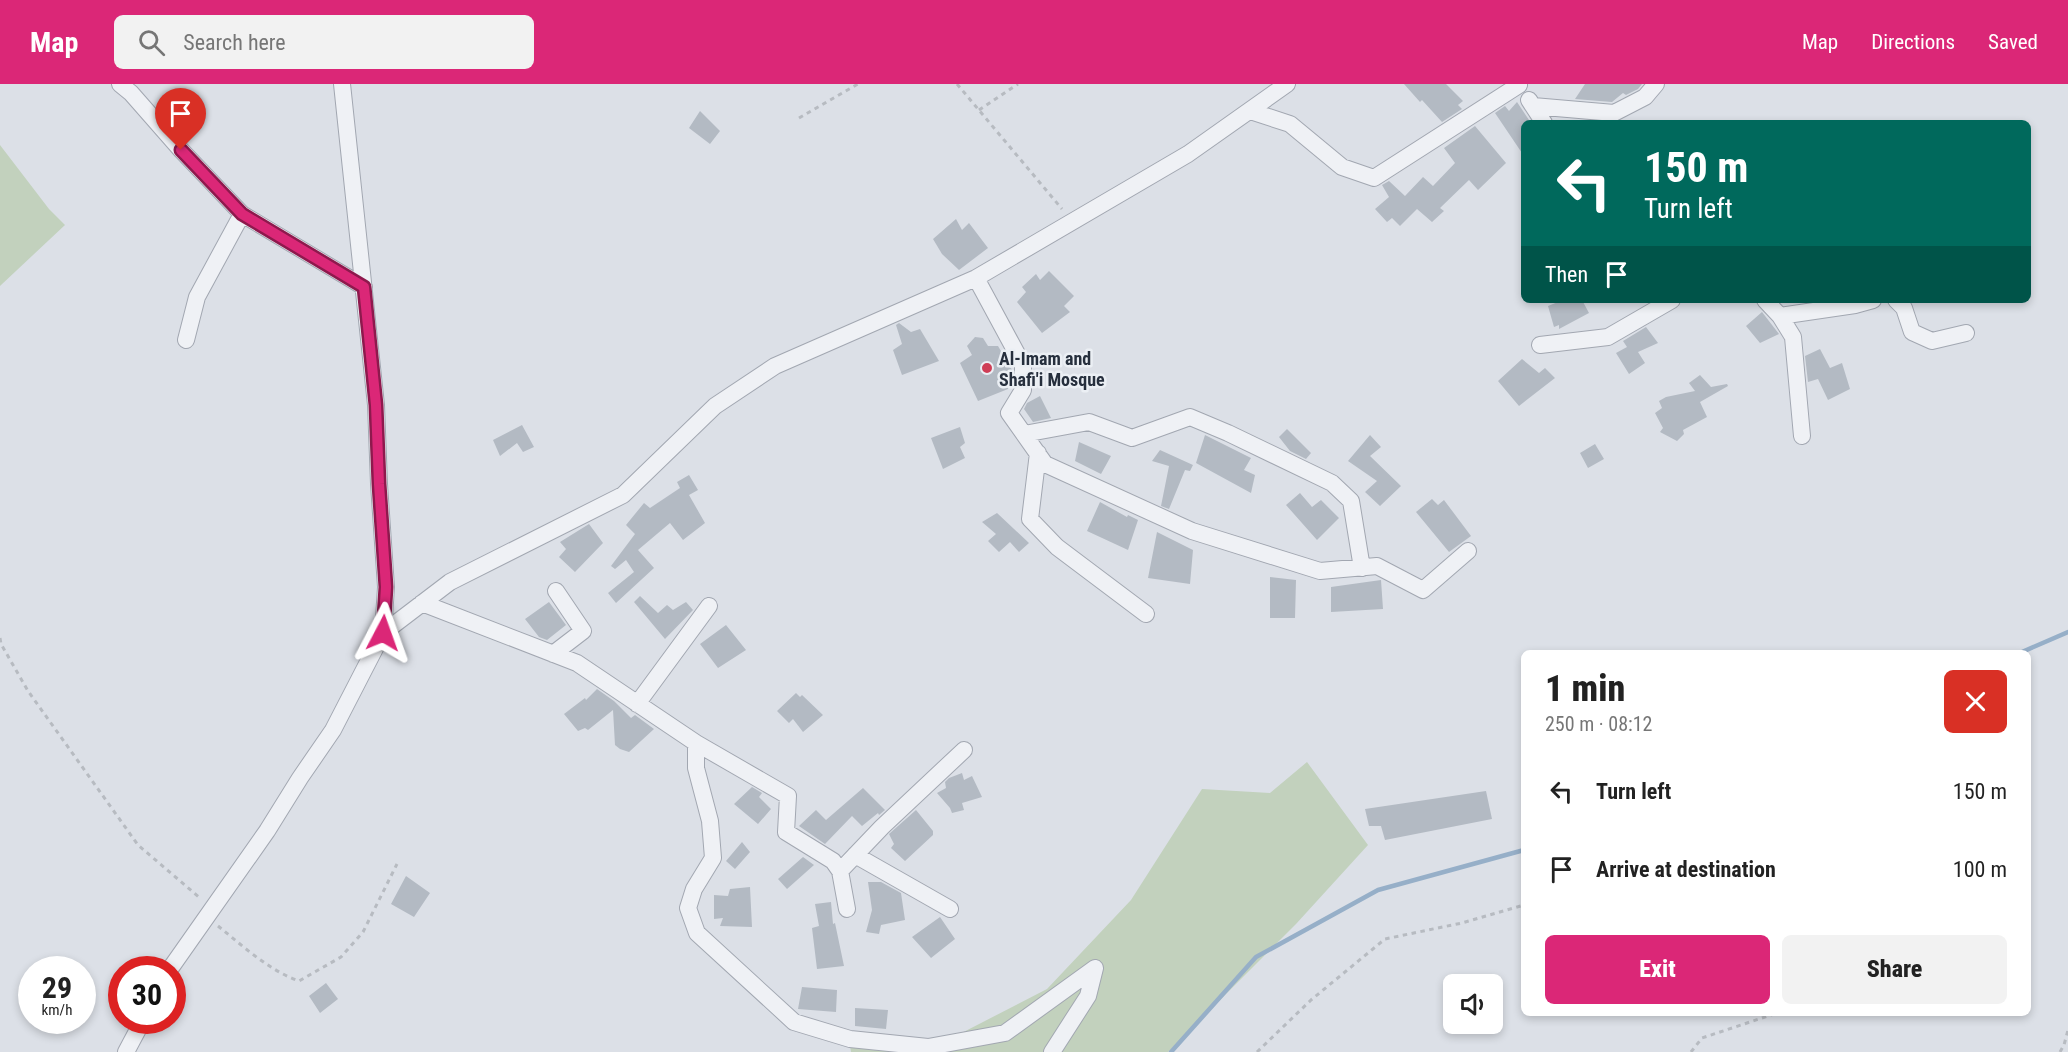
<!DOCTYPE html>
<meta charset="utf-8">
<style>
body{margin:0;font-family:"Roboto Condensed",sans-serif;background:#f2f2f2;color:#222;height:100vh;display:flex;flex-direction:column;font-size:22px;white-space:nowrap}
*{box-sizing:border-box;margin:0}
p{font-size:20px;color:#767676}
.icon{flex:none;width:33px;height:33px;fill:none;stroke:currentColor;stroke-width:2;stroke-linecap:round;stroke-linejoin:round}
.map{position:relative;flex:1;overflow:hidden}
.panel{position:absolute;left:1521px;top:566px;width:510px;height:366px;display:flex;flex-direction:column;background:#fff;border-radius:9px;box-shadow:0 3px 9px #0003}
.panel>*{flex:none}
.banner{position:absolute;left:1521px;top:36px;width:510px;height:183px;border-radius:9px;box-shadow:0 3px 9px #0003;background:#00695c;color:#fff;overflow:hidden}
.controls{position:absolute;left:1443px;top:890px;display:grid;gap:12px}
.controls a{display:grid;place-items:center;width:60px;height:60px;border-radius:9px;background:#fff;box-shadow:0 3px 9px #0003;font-size:30px}
.speed{position:absolute;left:18px;top:872px;display:flex;gap:12px;font-size:30px;font-weight:700;text-align:center}
.speed>*{display:grid;place-content:center;width:78px;height:78px;border-radius:50%;background:#fff;box-shadow:0 3px 9px #0003;line-height:1}
.speed small{font-size:15px;font-weight:400}
.speed .limit{border:9px solid #d22;background:#fff;color:#111}
.pin{position:absolute;display:grid;place-items:center;width:51px;height:51px;color:#fff;margin:-62px -26px;border-radius:50% 50% 50% 0;rotate:-45deg;box-shadow:0 0 6px #0007}
.pin .icon{rotate:45deg}
.me{position:absolute;width:66px;margin:-33px;rotate:4deg;stroke-linejoin:round;filter:drop-shadow(0 0 4px #0008)}
.turn{display:flex;align-items:center;gap:21px;height:126px;padding:0 24px;font-size:27px}
.turn .icon{width:78px;height:78px;stroke-width:2.5}
.turn b{display:block;font-size:42px;line-height:51px}
.then{display:flex;align-items:center;height:57px;padding:0 24px;background:#0003;gap:12px;font-size:22px}
.round{display:grid;place-items:center;flex:none;width:63px;height:63px;border-radius:9px;background:#f2f2f2}
.summary{display:flex;align-items:center;justify-content:space-between;height:102px;padding:0 24px}
h1{font-size:36px;font-weight:800;line-height:45px}
.primary-button{display:flex;gap:12px;margin-top:auto;padding:12px 24px}
.primary-button a{flex:1;height:69px;border-radius:9px;background:#db2777;color:#fff;font-size:24px;font-weight:800;line-height:69px;text-align:center}
.primary-button a+a{background:#f2f2f2;color:#222}
ul{padding:0;list-style:none}
li{display:flex;align-items:center;gap:18px;height:78px;padding:0 24px}
li div{flex:1}
li b{display:block;font-size:22px}
li em{font-style:normal}
header{display:flex;align-items:center;gap:36px;box-sizing:border-box;height:84px;padding:0 30px;background:#db2777;color:#fff}
header strong{font-size:28px}
nav{display:flex;gap:33px;margin-inline-start:auto;font-size:21px}
.search{width:420px;height:54px;background:#f2f2f2;display:flex;align-items:center;gap:15px;box-sizing:border-box;padding:0 21px;border-radius:9px;color:#767676;font-size:22px}
.map>svg:first-child{display:block}
.green{fill:#c2d1bd}
.lines{fill:none;stroke-linecap:round;stroke-linejoin:round}
.stream{stroke:#96afc8;stroke-width:4.5}
.building{fill:#b3bac3}
.minor-casing{stroke:#a2a7b1;stroke-width:18}
.path{stroke:#b7bbc1;stroke-width:3;stroke-dasharray:4.5 4.5;stroke-linecap:butt}
.minor{stroke:#eff1f5;stroke-width:16}
.route-casing{stroke:#8e194d;stroke-width:15}
.route{stroke:#db2777;stroke-width:10}
.poi-dot{fill:#cf3e56;stroke:#ebeff4;stroke-width:2}
.labels{text-anchor:middle;dominant-baseline:central;stroke-width:5;stroke-linejoin:round;paint-order:stroke}
.poi-label{font-size:18px;font-weight:bold;fill:#262f3d;stroke:#ebeff4;text-anchor:start}
</style>
<header>
<strong>Map</strong>
<div class="search"><svg class="icon" aria-label="search" viewBox="0 0 24 24"><circle cx="10" cy="10" r="6"/><path d="M15 15l6 6"/></svg>Search here</div>
<nav><a>Map</a><a>Directions</a><a>Saved</a></nav>
</header>
<div class="map">
<svg width="2068" height="968" viewBox="0 0 2068 968">
<rect width="100%" height="100%" fill="#dce0e7"/>
<path class="green" d="M0,61l49,64 16,16 -65,61z
M1307,678l61,83 -72,79 -128,128h-317l-1,-6 100,-7 97,-50 84,-89 71,-111 68,4z"/>
<g class="lines">
<path class="stream" d="M2022,568l46,-20
M1171,968l85,-95 122,-67 146,-40"/>
</g>
<path class="building" d="M1404,0h42l17,17 -5,4 4,4 -20,13 -20,-22 -2,2z
M1585,0h57l-4,5 -12,6 -3,-2 -11,9 -37,-3z
M1517,18l14,21h-7v33l-29,-43 10,-7 4,5z
M700,27l20,20 -10,13 -21,-16z
M1475,42l31,37 -28,27 -9,-10 -29,28 4,3 -12,11 -15,-13 -17,17 -8,-8 -5,4 -12,-13 14,-12 -7,-12 7,-4 16,15 18,-19 10,9 22,-23 -11,-15z
M956,135l6,11 7,-7 19,25 -29,22 -17,-16 -9,-15z
M1049,187l25,25 -10,10 6,6 -28,21 -25,-31 9,-10 -4,-5 14,-13 4,6z
M1563,216h19l7,13 -30,16v-4l-5,2 -6,-21z
M1762,228l17,22 -19,9 -14,-17z
M899,239l12,9 9,-3 19,32 -37,14 -9,-25 9,-6 -6,-19z
M1646,243l12,16 -20,9 7,11 -16,11 -13,-21 11,-6 -4,-6z
M975,253l8,1 5,8h10l14,24v7l-4,12 -30,12 -18,-38 12,-8 -5,-9z
M1820,265l10,19 12,-5 8,26 -22,11 -10,-21 -10,3 -3,-26z
M1522,275l17,14 6,-5 10,10 -36,28 -21,-25z
M1700,291l11,12 16,-3 1,2 -28,16 7,15 -24,13 1,4 -7,7 -17,-9 3,-4 -8,-15 7,-5 -3,-7 7,-4 29,-6 -6,-8z
M1040,312l11,22 -18,4 -9,-13 3,-6z
M522,341l12,22 -11,5 -6,-9 -17,13 -7,-16z
M960,343l5,16 -5,4 5,11 -22,11 -12,-31z
M1287,345l24,24 -5,6 -16,-8 -11,-14z
M1205,351l46,23 -7,12 11,5 -4,18 -55,-30z
M1370,351l11,12 -11,9 31,30 -21,20 -15,-14 12,-11 -29,-20z
M1079,358l32,14 -10,18 -26,-13z
M1595,360l9,15 -16,9 -8,-15z
M1160,366l33,15 -3,6 -5,-1 -16,39 -8,-3 8,-40 -17,-5z
M689,391l9,15 -9,5 16,28 -22,17 -13,-17 -32,27 16,18 -38,35 -8,-10 26,-21 -8,-12 -11,9 -4,-3 24,-32 -9,-9 18,-22 6,5 30,-20 -3,-6z
M1300,409l12,14 9,-7 18,18 -22,22 -31,-35z
M1432,415l6,6 6,-5 27,36 -22,16 -33,-40z
M1100,418l27,15 1,-2 10,5 -10,30 -41,-19z
M997,429l32,30 -10,9 -9,-10 -11,10 -11,-11 8,-7 -14,-12z
M589,440l14,19 -28,29 -16,-15 7,-8 -6,-7z
M1157,448l36,18 -3,34 -42,-6z
M1270,493l26,3 -1,38h-25z
M1381,496l2,29 -52,3v-25z
M640,512l18,17 9,-8 6,5 13,-8 7,8 -28,29 -31,-37z
M549,518l17,23 -19,15 -8,-3 -14,-18z
M726,541l20,25 -28,18 -18,-24z
M597,605l17,12 17,17 4,-3 19,14 -25,23 -9,-3 -5,-4 -2,-35 -25,20 -3,-2 -7,3 -14,-17 21,-16 1,2z
M796,609l4,4 2,-2 21,20 -20,17 -10,-13 -4,4 -12,-12z
M962,689l2,7 8,-4 10,21 -20,6 2,7 -12,3 -2,-5 -13,-15 9,-5 -1,-6 4,-4z
M752,703l10,6 -3,4 12,12 -13,15 -24,-20z
M863,704l22,22 -6,5 -1,-2 -16,13 -10,-10 -27,28 -26,-18 17,-16 10,10z
M1486,707l6,28 -107,21 -4,-14h-12l-4,-17z
M916,726l17,21v4l-28,26 -14,-13 3,-4 -5,-10z
M742,758l8,10 -15,17 -9,-8z
M803,773l11,8 -27,24 -9,-10z
M406,792l24,17 -16,24 -23,-13z
M868,798h13l20,11 4,27 -24,5 -2,9 -13,-2 6,-22z
M750,803l2,40 -32,-1 3,-8 -9,1v-24l14,1 2,-7z
M831,818l2,22 2,-1 9,43 -27,3 -5,-41 7,-2 -4,-22z
M940,833l15,22 -24,19 -19,-21z
M326,899l12,16 -18,14 -11,-17z
M802,903l35,3 -1,22 -38,-3z
M855,924l33,2 -2,19 -31,-3z"/>
<g class="lines">
<g class="minor-casing">
<path id="minor" d="M120,0l11,9 50,57 61,64 122,73
M342,0l34,321 3,79 7,103 -3,46
M1529,16l15,23
M1533,22l81,7 31,-16 11,-13
M1250,27l40,13 52,43 32,11 145,-93
M976,194l47,87v25l-14,23 36,51 147,67 128,40 57,-5 46,24 45,-39
M1765,216l15,16 13,21 9,99
M1896,216l8,8 8,24 20,9 34,-8
M1780,232l75,-11 18,-5
M186,256l11,-43 45,-83
M1540,261l68,-8 64,-37
M1024,350l65,-12 43,16 58,-21 38,16 104,50 19,18 11,67
M1038,369l-8,66 27,28 89,67
M422,519l155,60 119,80v25l14,53 3,37 -19,31 -6,19 9,25 97,89 56,17 78,8 77,-14 90,-65 -7,28 -36,56
M553,570l30,-23 -27,-40
M637,620l72,-98
M696,659l92,53 -2,36 47,29 7,10 7,38
M855,771l95,54
M840,787l42,-44 82,-77
M170,885l97,-138 33,-53 33,-48 50,-97 67,-51 173,-87 92,-89 60,-40 201,-88 212,-124 99,-70
M126,968l17,-32"/>
</g>
<path class="path" d="M957,0l105,125
M979,26l39,-26
M799,34l59,-34
M0,554l1,6 27,47 110,154 62,53
M218,842c25,20 50,44 81,55l42,-24 22,-25 34,-68
M1257,968l54,-52 74,-61 77,-16 62,-18
M1691,968l11,-14 78,-26
M2060,968l4,-7 4,-15"/>
<use href="#minor" class="minor"/>
</g>
<g class="lines">
<g class="route-casing">
<path id="route" d="M181,66l61,64 122,73 12,118 3,79 7,103 -3,46"/>
</g>
<use href="#route" class="route"/>
</g>
<circle class="poi-dot" cx="987" cy="284" r="6"/>
<g class="labels">
<g class="poi-label">
<text x="999" y="274">Al-Imam and<tspan x="999" dy="21">Shafi'i Mosque</tspan></text>
</g>
</g>
</svg>
<div class="controls">
<a><svg class="icon" aria-label="sound" viewBox="0 0 24 24"><path d="M4 9h4l5-4v14l-5-4H4zM17 9q2 3 0 6"/></svg></a>
</div>
<div class="speed"><div>29<small>km/h</small></div><div class="limit">30</div></div>
<div class="pin" style="left:181px;top:66px;background:#d93025"><svg class="icon" aria-label="arrive" viewBox="0 0 24 24"><path d="M6 21V4h12l-3 4 3 4H6"/></svg></div>
<svg class="me" style="left:383px;top:549px" viewBox="-20 -20 40 40"><path d="M0-17L14 15 0 8-14 15z" fill="#db2777" stroke="#fff" stroke-width="4"/></svg>
<div class="banner">
<div class="turn"><svg class="icon" aria-label="left" viewBox="0 0 24 24"><path d="M17 20v-9H6M10 6l-5 5 5 5"/></svg><div><b>150 m</b>Turn left</div></div>
<div class="then">Then<svg class="icon" aria-label="arrive" viewBox="0 0 24 24"><path d="M6 21V4h12l-3 4 3 4H6"/></svg></div>
</div>
<section class="panel">
<div class="summary"><div><h1>1 min</h1><p>250 m · 08:12</p></div><a class="round" style="background:#d93025;color:#fff"><svg class="icon" aria-label="close" viewBox="0 0 24 24"><path d="M6 6l12 12M18 6L6 18"/></svg></a></div>
<ul>
<li><svg class="icon" aria-label="left" viewBox="0 0 24 24"><path d="M17 20v-9H6M10 6l-5 5 5 5"/></svg><div><b>Turn left</b></div><em>150 m</em></li>
<li><svg class="icon" aria-label="arrive" viewBox="0 0 24 24"><path d="M6 21V4h12l-3 4 3 4H6"/></svg><div><b>Arrive at destination</b></div><em>100 m</em></li>
</ul>
<div class="primary-button"><a>Exit</a><a>Share</a></div>
</section>
</div>
